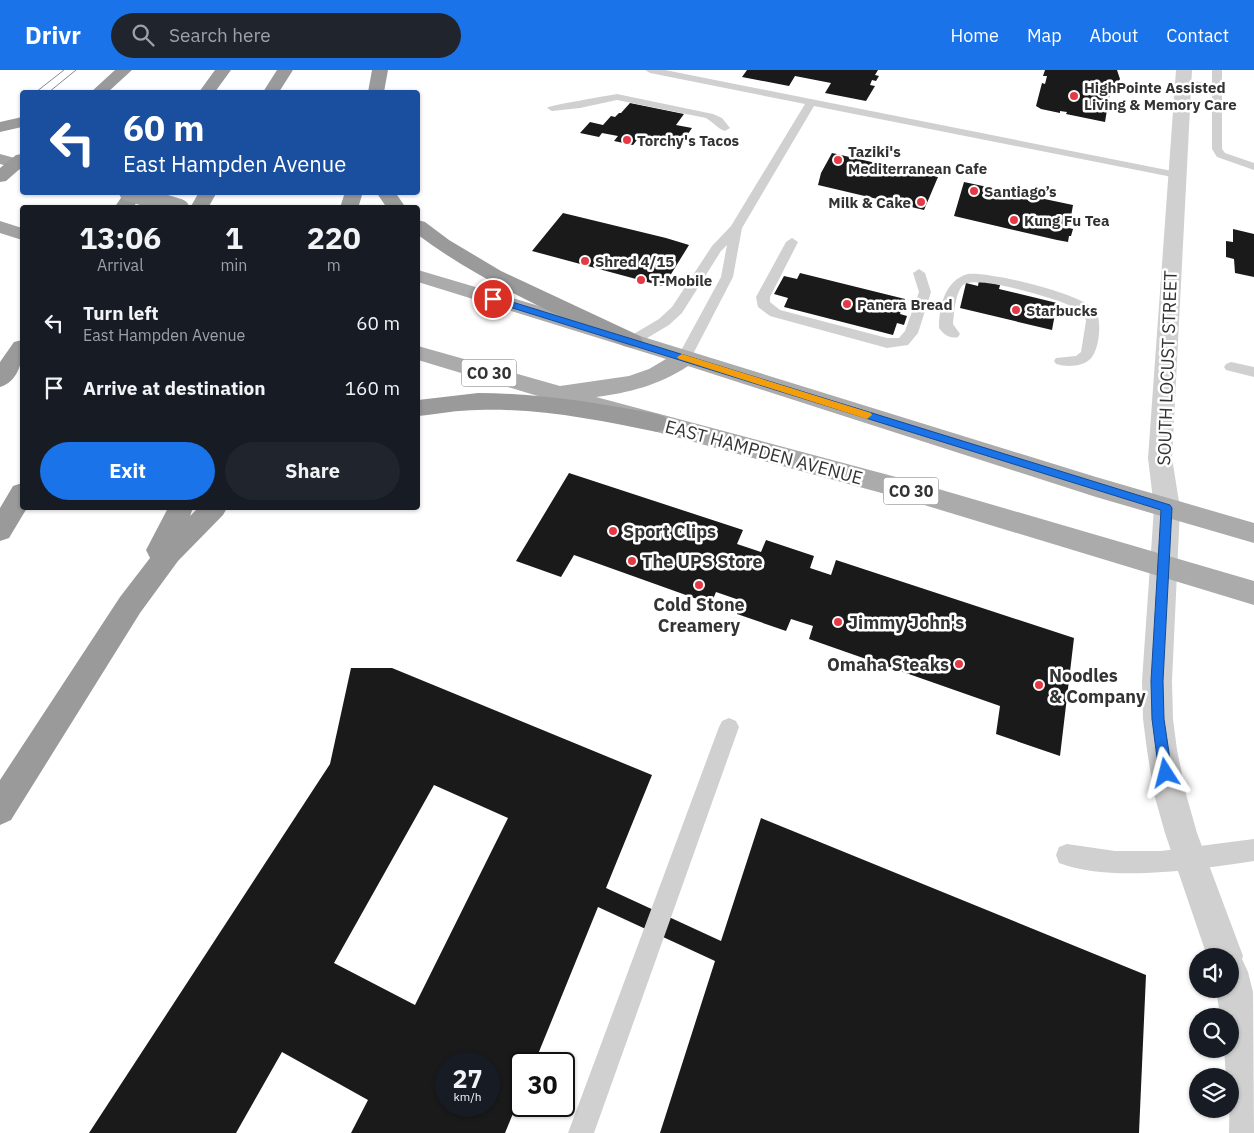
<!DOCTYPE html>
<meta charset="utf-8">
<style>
body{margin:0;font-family:"IBM Plex Sans",sans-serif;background:#20242c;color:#f1f3f6;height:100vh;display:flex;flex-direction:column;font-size:19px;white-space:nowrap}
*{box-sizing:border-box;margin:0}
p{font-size:16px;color:#9ea1a6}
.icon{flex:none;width:28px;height:28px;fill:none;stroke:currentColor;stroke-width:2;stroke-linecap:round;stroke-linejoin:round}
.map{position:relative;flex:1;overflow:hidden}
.details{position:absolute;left:20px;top:135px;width:400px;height:305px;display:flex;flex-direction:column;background:#171b24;border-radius:5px;box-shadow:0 1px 4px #0004}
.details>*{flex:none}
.guide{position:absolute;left:20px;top:20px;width:400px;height:105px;border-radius:5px;box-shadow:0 1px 4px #0004;background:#1a4fa0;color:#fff;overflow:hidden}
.tools{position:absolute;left:1189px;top:878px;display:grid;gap:10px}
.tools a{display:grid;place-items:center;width:50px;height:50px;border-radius:50%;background:#171b24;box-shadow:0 1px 4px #0004;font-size:25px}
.speed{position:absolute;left:435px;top:982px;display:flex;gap:10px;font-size:25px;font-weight:700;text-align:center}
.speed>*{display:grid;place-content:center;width:65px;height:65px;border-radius:50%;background:#171b24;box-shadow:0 1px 4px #0004;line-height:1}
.speed small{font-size:12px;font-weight:400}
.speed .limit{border:2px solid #111;border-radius:8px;background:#fff;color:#111}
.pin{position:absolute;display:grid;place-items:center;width:42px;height:42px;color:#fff;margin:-21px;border:2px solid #fff;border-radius:50%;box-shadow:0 1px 5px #0007}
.me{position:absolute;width:55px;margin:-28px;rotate:351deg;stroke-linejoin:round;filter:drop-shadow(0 0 4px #0008)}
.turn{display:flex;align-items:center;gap:18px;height:105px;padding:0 20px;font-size:22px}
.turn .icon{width:65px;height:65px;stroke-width:2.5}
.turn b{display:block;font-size:35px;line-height:42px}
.eta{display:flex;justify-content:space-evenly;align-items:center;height:85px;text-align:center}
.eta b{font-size:30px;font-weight:800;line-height:35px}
.action{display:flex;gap:10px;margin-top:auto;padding:10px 20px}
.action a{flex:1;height:58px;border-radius:30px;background:#1a73e8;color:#fff;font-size:20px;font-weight:800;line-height:58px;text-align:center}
.action a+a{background:#20242c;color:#f1f3f6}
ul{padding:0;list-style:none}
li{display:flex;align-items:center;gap:15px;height:65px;padding:0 20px}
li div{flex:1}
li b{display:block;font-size:19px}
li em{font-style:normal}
header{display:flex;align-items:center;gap:30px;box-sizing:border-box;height:70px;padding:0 25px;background:#1a73e8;color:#fff}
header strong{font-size:24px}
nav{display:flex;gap:28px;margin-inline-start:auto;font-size:18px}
.search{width:350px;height:45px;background:#20242c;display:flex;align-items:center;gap:12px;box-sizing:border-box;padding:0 18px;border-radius:28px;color:#9ea1a6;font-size:19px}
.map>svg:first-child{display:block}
.building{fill:#1a1a1a;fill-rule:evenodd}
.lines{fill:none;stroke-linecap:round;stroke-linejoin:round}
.service{fill:#d0d0d0;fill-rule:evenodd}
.minor{fill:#d0d0d0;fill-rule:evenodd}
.primary{fill:#ababab;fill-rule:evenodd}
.trunk{fill:#a2a2a2;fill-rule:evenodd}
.motorway{fill:#9a9a9a;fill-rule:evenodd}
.tram{stroke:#888;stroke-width:1}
.trunk-bridge{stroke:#a2a2a2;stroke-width:18}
.route{fill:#1a73e8;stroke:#114b97}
.slow{fill:#f59e0b}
.poi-dot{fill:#e63946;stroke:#fff;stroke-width:2}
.labels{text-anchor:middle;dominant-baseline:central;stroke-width:5;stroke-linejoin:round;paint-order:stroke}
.far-poi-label{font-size:15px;font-weight:bold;fill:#333;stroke:#fff;text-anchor:start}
.shield{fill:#fff;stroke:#707070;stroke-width:1}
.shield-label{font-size:16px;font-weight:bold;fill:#333}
.street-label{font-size:18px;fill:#333;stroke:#fff}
.poi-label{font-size:18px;font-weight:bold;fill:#333;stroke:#fff;text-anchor:start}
</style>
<header>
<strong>Drivr</strong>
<div class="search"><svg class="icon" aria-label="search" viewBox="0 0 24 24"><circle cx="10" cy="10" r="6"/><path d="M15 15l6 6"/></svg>Search here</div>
<nav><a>Home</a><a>Map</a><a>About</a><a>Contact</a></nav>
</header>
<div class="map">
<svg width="1254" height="1063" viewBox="0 0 1254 1063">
<rect width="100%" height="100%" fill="#fff"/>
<path class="building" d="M747,0h131l-3,5 4,1 -3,5 -4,-1 -2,5 5,1 -9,15 -41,-8 6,-10 -36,-7 -6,10 -47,-9z
M1045,0h72l3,9 -4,7h-5l-6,36 -39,-8 1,-2 -7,-1v2l-19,-4 -5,-3 6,-23 3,1 2,-8h-4z
M630,33l54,11 -8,11 16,3 -13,19 -16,-4 -2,3 -24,-6 -4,5 -19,-4 4,-5 -16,-3 -3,4 -19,-4 10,-11 13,3 8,-9 4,1 4,-4h2z
M832,83l106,24 -14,33 -106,-25 3,-12z
M964,112l109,23 -4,23 4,1 -2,7h-2l-1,6 -11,-2 -103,-24z
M563,143l103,25 23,7 -21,34 -6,7 -130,-35z
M1233,159l21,5v43l-19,-4 -1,-14 -8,-2v-16l7,1z
M800,203l105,26 -5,15 7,2 -3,9 -7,-2 -4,12 -109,-28 4,-9 -14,-4 10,-18 13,3z
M979,210l21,5 -1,4 58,14 -5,27 -92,-22 6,-25 12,3z
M569,403l174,57 -6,14 24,8 5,-12 48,16 -4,12 21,7 5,-15 238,78 -14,118 -64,-22 4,-28 -191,-67 4,-13 -22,-7 -5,12 -49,-17 5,-13 -26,-9 -5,12 -137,-49 -13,22 -45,-16z
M351,598h41l260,107 -46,113 115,53 40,-123 385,157 -7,158h-479l55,-172 -117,-54 -64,157h-13v30l-16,39h-154l17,-33 -86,-48 -46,81h-147l241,-369zM434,715l74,33 -93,187 -81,-42zM446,994h43v42h-43z"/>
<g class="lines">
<path class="service" d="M645,0h20l512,102 6,3 -6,3 -363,-72 -72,122 -9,49 -42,81 -2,3h-10l-2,-3 44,-81 6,-32 -6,6 -39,62 -13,12 -32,19h-10l-2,-3 2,-3 32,-19 13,-12 40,-61 19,-20 74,-122 -155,-31z
M1212,0h10v79l3,4 29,10v7l-37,-13 -5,-8v-59l-27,-4 -5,-3 5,-3 27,4z
M617,24l96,20 9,4 8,10 -5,3c-7,-2 -12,-9 -19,-13l-89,-18 -37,8 -28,3 -5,-3c3,-3 60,-12 70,-14z
M792,168l6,4 -28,55v5l10,8 107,28h12l6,-7 14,-39 -6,-19 6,-4 6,4 6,19 -13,41 -10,12 -21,3 -117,-32 -12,-9 -2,-10 30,-55z
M968,204c24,-2 111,19 127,36 8,10 4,43 -6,50 -8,7 -23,7 -33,4l-2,-3 2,-3 20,-2 5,-4 5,-31c-2,-12 -20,-17 -30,-21 -15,-5 -84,-26 -94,-14 -7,9 -8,27 -9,38l7,10 -2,3c-8,2 -14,-2 -19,-9 0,-22 6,-48 29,-54z
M1231,292l23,5v10l-28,-7 -2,-3 2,-3z
M729,648l7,3 3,6 -145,406h-26l151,-406 3,-6z
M1254,769v22c-53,8 -144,22 -195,2l-3,-8 3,-8 8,-3 48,7h46z"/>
<path class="minor" d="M1176,0h16l-20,388 8,50 -8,173 1,38 4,31 9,44 11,39 46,123 -1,3 6,13 5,20 1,141h-25l1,-57h-4l-2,-27h6v-33h-10l-4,-27h14v-33h-23l-42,-123 -11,-39 -7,-44 -4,-31 -1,-38 12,-173 -6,-50z"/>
<path class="primary" d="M418,200l222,66 456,141 158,46v20l-158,-46 -408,-131c-28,19 -60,27 -92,31l315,84 343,100v24l-343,-104 -254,-69 -239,-72v-14l142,40 69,-10 20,-7 17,-10 -248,-77z"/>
<path class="trunk" d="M0,84l22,6v10l-22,-6z
M0,151l22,7v12l-22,-7z"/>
<path class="motorway" d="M115,0h17l-24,22h-17z
M215,0h16l-16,22h-16z
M277,0h16l-14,22h-16z
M372,0h16l-4,22h-16z
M22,47v10l-22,5v-10z
M22,84v13l-16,14 -6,1v-14l16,-13z
M125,122h18l-10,16h-19z
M199,122h18l-9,16h-18z
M345,122h18l-5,16h-18z
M376,122h19l11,16h-19z
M418,150l7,2 24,18 52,31 139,65 3,5 -3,5 -8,2 -8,-2c-71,-33 -143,-64 -206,-111z
M22,270c2,17 -2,41 -22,47v-25l14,-20z
M478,323c61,0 119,10 179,21l8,3 4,6 -4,6 -8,3c-59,-12 -118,-24 -179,-22 -20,0 -40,4 -60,6v-16z
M22,413v25h5l-18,30 -9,3v-33l13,-22z
M168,438h25l-3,8 8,-8h29l-4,7 -45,46 -38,52 -129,207 -11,5v-45l120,-183 30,-39 -4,-8z"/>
<path class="tram" d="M36,22l28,-22
M49,22l27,-22"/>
<path class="trunk-bridge" d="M128,122l52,16"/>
</g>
<path class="route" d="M490,227h6l674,208 2,3 -9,173 1,38 8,54 -2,4 -4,2 -5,-2 -2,-4 -7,-54 -1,-38 10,-171 -671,-209z"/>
<path class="slow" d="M682,284l189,59 1,2 -5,4 -188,-60 -2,-2z"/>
<g class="poi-dot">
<circle cx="1074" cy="26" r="5"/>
<circle cx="627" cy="70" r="5"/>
<circle cx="838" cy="90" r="5"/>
<circle cx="974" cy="121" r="5"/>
<circle cx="921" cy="132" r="5"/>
<circle cx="1014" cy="150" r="5"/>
<circle cx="585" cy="191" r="5"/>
<circle cx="641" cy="210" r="5"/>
<circle cx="847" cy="234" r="5"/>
<circle cx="1016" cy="240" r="5"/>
<circle cx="613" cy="461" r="5"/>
<circle cx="632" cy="491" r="5"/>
<circle cx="699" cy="515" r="5"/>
<circle cx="838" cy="552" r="5"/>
<circle cx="959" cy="594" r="5"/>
<circle cx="1039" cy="615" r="5"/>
</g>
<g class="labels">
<g class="far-poi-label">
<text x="1084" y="17">HighPointe Assisted<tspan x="1084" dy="17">Living &amp; Memory Care</tspan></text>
<text x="637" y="70">Torchy's Tacos</text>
<text x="848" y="81">Taziki's<tspan x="848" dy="17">Mediterranean Cafe</tspan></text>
<text x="984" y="121">Santiago’s</text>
<text x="911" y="132" text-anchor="end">Milk &amp; Cake</text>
<text x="1024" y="150">Kung Fu Tea</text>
<text x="595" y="191">Shred 4/15</text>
<text x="651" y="210">T-Mobile</text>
<text x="857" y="234">Panera Bread</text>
<text x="1026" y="240">Starbucks</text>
</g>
<g class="shield">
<rect x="461.5" y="289.5" width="55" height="27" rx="4"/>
<rect x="883.5" y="407.5" width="55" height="27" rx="4"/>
</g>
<g class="shield-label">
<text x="489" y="303">CO 30</text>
<text x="911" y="421">CO 30</text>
</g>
<g class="street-label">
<text transform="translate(1167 298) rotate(-88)">SOUTH LOCUST STREET</text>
<text transform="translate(764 382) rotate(15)">EAST HAMPDEN AVENUE</text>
</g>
<g class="poi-label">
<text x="623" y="461">Sport Clips</text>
<text x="642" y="491">The UPS Store</text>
<text x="699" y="534" text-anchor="middle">Cold Stone<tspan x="699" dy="21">Creamery</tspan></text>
<text x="848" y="552">Jimmy John's</text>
<text x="949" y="594" text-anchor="end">Omaha Steaks</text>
<text x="1049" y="605">Noodles<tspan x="1049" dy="21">&amp; Company</tspan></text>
</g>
</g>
</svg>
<div class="tools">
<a><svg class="icon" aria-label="sound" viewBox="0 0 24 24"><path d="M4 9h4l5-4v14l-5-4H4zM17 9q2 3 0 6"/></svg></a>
<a><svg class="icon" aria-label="search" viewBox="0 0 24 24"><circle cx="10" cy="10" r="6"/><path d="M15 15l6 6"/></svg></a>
<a><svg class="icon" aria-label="layers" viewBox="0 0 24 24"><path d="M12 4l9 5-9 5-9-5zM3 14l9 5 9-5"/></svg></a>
</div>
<div class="speed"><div>27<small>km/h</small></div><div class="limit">30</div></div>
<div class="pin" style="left:493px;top:229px;background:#d93025"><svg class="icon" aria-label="arrive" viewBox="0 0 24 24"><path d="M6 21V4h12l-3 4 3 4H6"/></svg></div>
<svg class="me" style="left:1166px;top:703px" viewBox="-20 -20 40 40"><path d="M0-17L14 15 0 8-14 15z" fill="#1a73e8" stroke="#fff" stroke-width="4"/></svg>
<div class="guide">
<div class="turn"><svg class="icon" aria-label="left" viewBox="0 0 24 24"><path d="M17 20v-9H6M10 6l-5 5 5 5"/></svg><div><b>60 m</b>East Hampden Avenue</div></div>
</div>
<section class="details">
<div class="eta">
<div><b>13:06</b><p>Arrival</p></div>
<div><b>1</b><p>min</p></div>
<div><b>220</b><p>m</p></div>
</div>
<ul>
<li><svg class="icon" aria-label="left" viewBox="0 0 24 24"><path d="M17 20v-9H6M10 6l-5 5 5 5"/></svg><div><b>Turn left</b><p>East Hampden Avenue</p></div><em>60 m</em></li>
<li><svg class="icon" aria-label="arrive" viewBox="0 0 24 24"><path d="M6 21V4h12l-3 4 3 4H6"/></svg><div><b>Arrive at destination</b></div><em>160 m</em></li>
</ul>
<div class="action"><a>Exit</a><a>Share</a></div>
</section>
</div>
